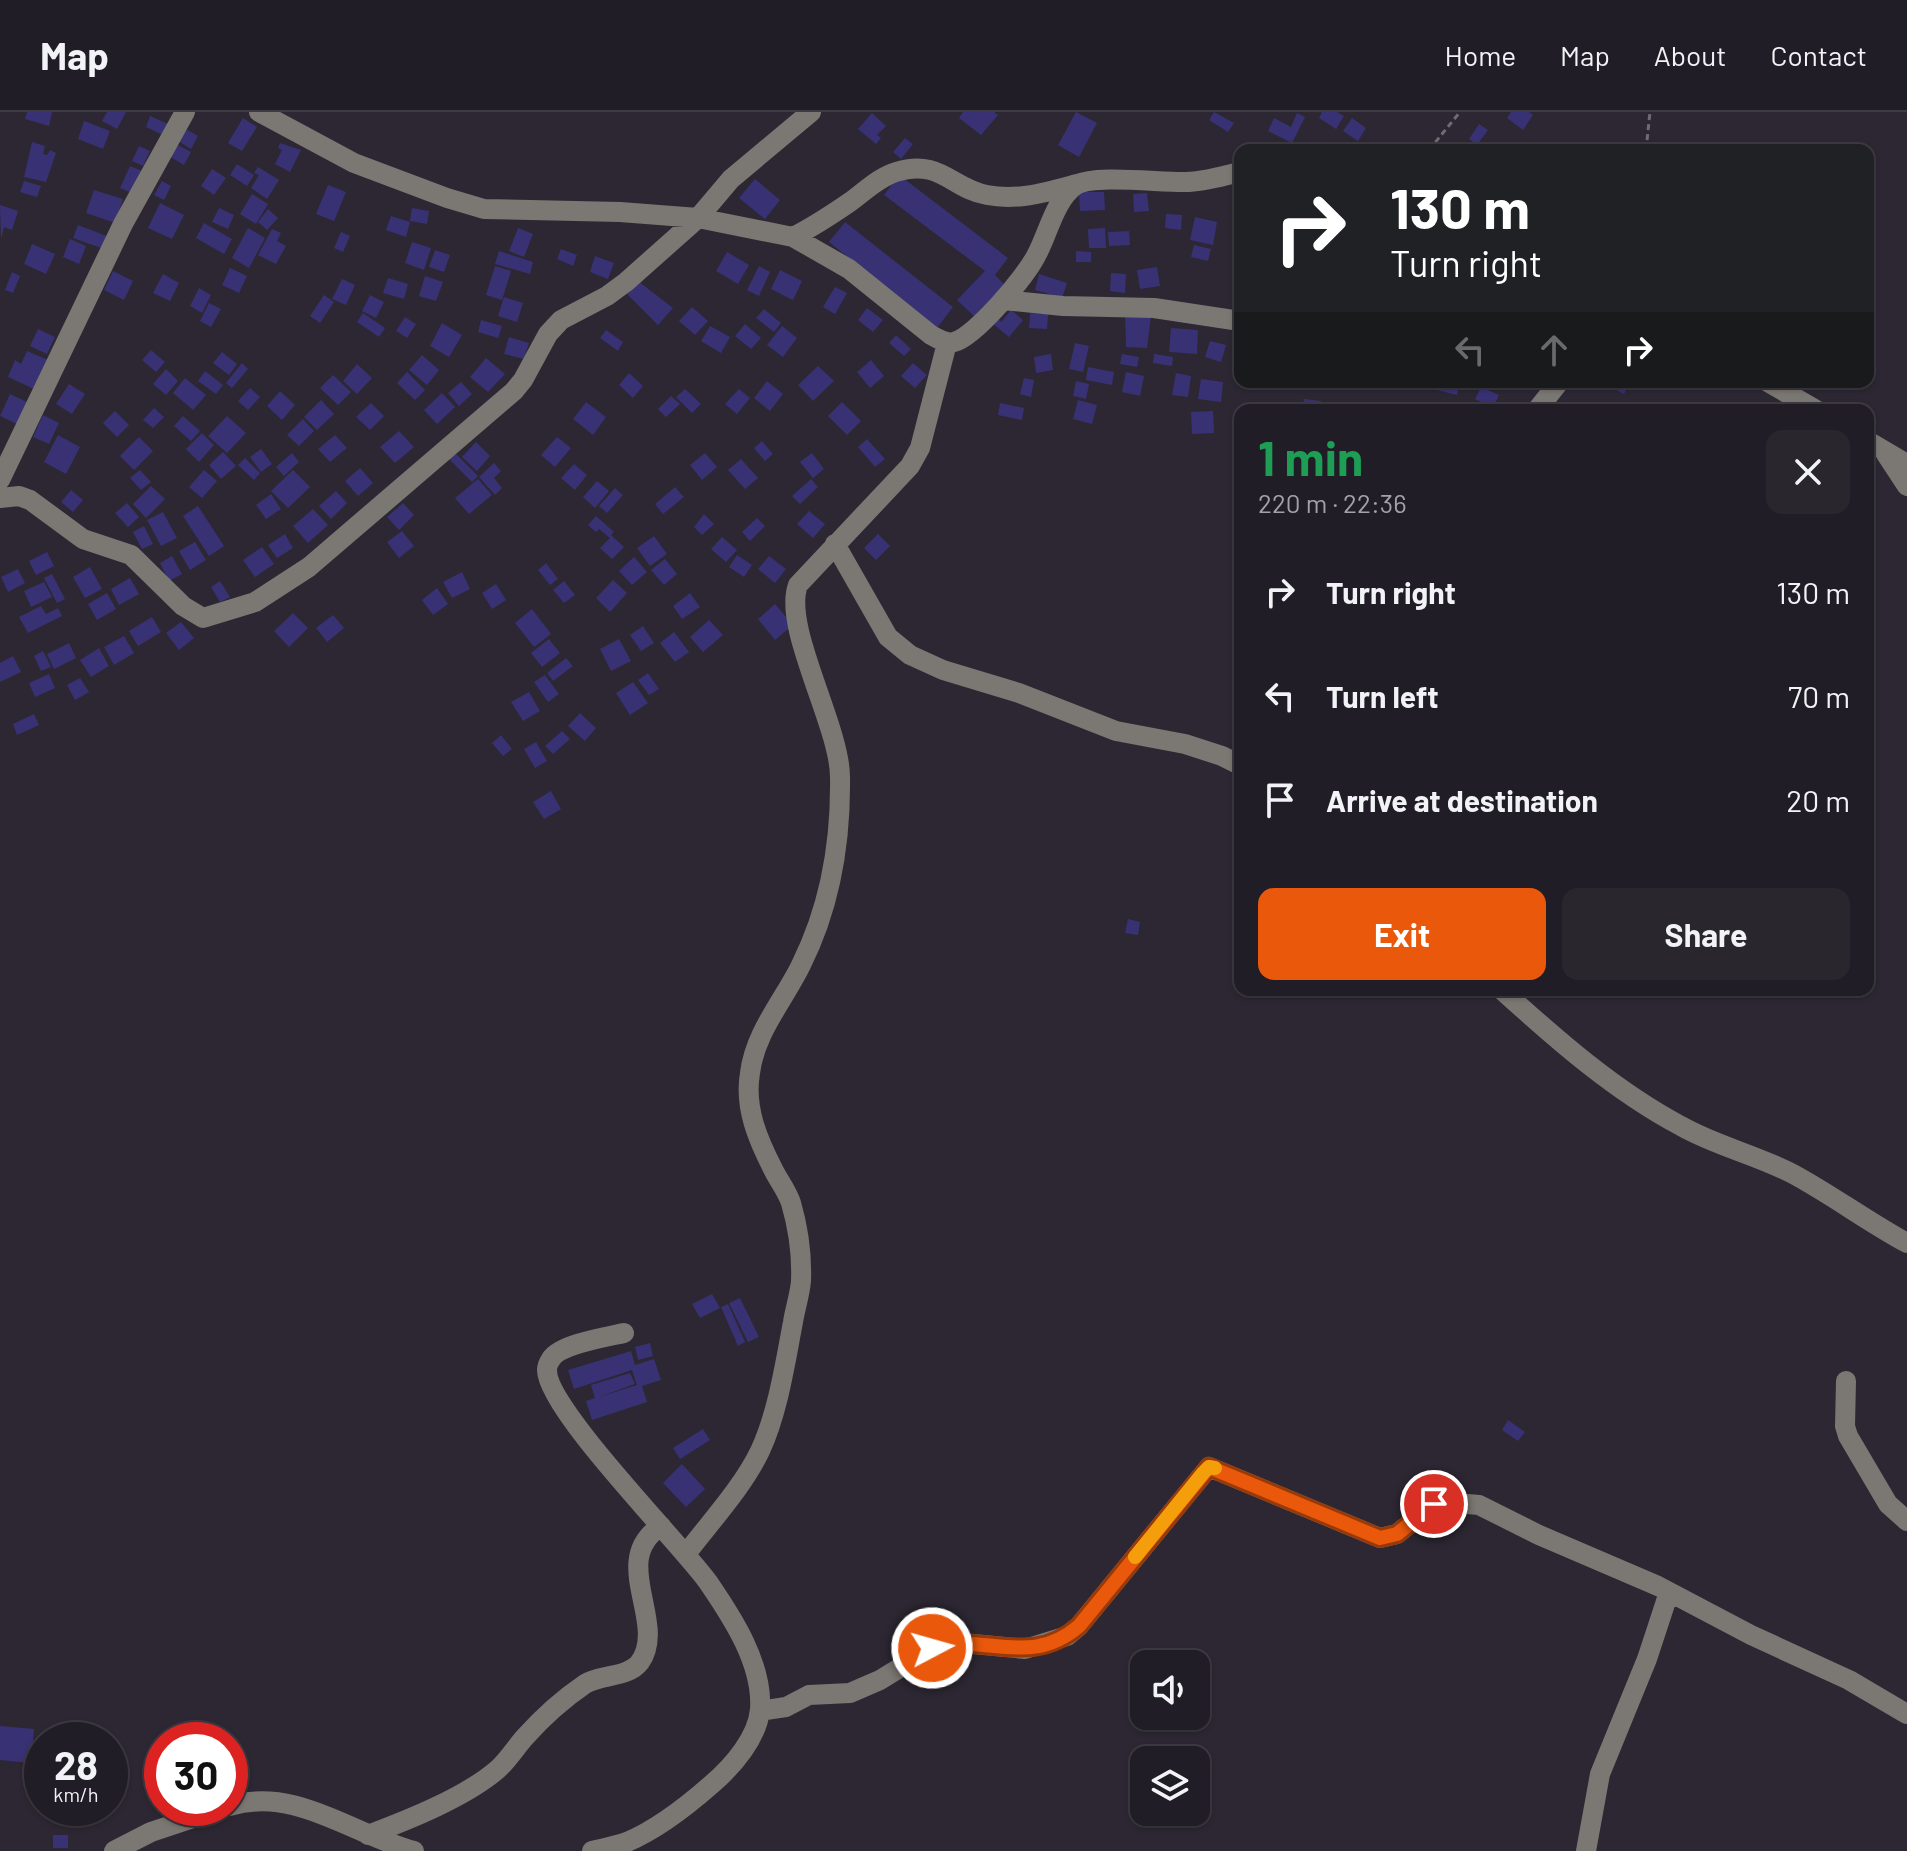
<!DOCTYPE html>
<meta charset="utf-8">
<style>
body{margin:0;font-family:Barlow,sans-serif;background:#29262e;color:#f1f3f6;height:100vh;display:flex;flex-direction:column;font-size:30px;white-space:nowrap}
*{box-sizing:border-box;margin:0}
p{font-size:26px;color:#a2a2a7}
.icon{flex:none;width:44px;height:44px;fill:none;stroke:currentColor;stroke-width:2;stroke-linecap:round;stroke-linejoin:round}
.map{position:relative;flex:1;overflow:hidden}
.sheet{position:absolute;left:1234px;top:292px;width:640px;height:592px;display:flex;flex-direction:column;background:#211d26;border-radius:16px;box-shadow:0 2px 6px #0004,0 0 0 2px #3e3b43}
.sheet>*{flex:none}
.guide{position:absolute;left:1234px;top:32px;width:640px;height:244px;border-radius:16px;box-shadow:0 2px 6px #0004,0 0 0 2px #3e3b43;background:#202124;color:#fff;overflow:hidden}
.buttons{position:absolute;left:1130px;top:1538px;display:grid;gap:16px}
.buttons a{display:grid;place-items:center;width:80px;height:80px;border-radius:16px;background:#211d26;box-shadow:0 2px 6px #0004,0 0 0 2px #3e3b43;font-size:40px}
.speed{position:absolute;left:24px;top:1610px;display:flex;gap:16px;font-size:40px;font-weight:700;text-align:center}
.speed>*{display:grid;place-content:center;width:104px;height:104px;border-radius:50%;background:#211d26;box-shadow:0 2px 6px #0004,0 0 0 2px #3e3b43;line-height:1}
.speed small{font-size:20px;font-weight:400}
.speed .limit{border:12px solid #d22;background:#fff;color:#111}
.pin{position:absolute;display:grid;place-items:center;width:68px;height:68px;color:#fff;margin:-34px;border:4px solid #fff;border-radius:50%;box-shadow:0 2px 8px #0007}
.me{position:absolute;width:88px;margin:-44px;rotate:84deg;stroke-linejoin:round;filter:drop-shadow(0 0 6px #0008)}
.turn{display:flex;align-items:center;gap:28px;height:168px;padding:0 24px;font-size:36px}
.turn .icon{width:104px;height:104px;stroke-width:2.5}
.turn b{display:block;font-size:56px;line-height:68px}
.lanes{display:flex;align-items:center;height:76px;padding:0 24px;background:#0003;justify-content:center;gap:40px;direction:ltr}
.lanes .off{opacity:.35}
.round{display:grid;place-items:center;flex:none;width:84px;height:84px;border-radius:16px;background:#29262e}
.head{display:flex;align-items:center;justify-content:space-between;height:136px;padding:0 24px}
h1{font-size:48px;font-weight:700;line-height:60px;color:#1e9e55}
.primary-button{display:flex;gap:16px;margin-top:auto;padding:16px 24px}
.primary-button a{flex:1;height:92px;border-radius:16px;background:#ea580c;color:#fff;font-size:32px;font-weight:700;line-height:92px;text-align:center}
.primary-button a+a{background:#29262e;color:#f1f3f6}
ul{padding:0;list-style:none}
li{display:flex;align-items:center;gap:24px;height:104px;padding:0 24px}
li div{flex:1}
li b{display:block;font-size:30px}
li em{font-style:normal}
header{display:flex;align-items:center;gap:48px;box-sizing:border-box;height:112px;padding:0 40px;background:#211d26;border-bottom:2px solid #3e3b43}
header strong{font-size:38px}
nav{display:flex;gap:44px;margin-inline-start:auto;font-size:28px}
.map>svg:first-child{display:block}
.building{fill:#383275}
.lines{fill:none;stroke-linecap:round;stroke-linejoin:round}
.path{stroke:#6f6b74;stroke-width:3;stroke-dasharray:6 4;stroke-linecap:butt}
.minor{stroke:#7b7772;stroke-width:20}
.route-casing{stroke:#983908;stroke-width:20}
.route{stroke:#ea580c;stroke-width:14}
.slow{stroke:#f59e0b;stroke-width:14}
</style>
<header>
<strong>Map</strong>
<nav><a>Home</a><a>Map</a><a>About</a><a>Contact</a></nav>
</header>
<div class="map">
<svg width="1907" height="1739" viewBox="0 0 1907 1739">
<rect width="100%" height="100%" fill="#2c2732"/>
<path class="building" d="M27,0h25l-3,14 -24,-7z
M107,0h19l-9,17 -15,-8z
M963,0h31l4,3 -17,20 -22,-17z
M1076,0l21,11 -18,34 -21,-12z
M1214,0l20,11 -6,9 -19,-12z
M1322,0h15l7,4 -8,13 -17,-11z
M1511,0h18l4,3 -10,15 -16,-12z
M872,1l14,13 -9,9 4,3 -5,6 -18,-15z
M1297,1l8,4 -13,26 -24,-12 6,-13 17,9z
M150,4l18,8 -5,11 -17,-8z
M243,6l14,9 -15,24 -14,-8z
M1352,6l14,10 -8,13 -15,-10z
M84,9l26,10 -7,18 -25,-10z
M1479,12l9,6 -11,15 -8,-6z
M182,15l16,9 -7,13 -16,-10z
M905,26l8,6 -12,15 -8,-7z
M32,30l13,4 -2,8 4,1 3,-5 6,3 -10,29 -22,-5z
M280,31l21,7 -11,22 -15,-8 7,-14 -4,-2z
M176,32l15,8 -7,13 -15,-9z
M139,34l11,5 -7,15 -11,-5z
M237,52l17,11 -7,11 -17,-11z
M130,54l12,5 -10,22 -12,-5z
M258,55l21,13 -12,19 -16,-11 8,-13 -5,-2z
M212,57l14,9 -12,17 -13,-9z
M899,63l109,83 -13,17 11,11 -31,31 -18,-17 28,-29 -101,-76z
M755,67l25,21 -15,19 -26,-21z
M24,69l17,5 -4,11 -17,-5z
M162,69l9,5 -7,14 -10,-5z
M328,73l18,7 -12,29 -18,-7z
M94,78l29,9 -8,24 -29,-10z
M1079,80h25l1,18 -25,1z
M1147,81l2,18 -15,1 -1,-18z
M252,82l16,10 -12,20 -16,-10z
M160,91l24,12 -12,24 -24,-11z
M0,93l18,6 -6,19 -8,-3 -3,12z
M219,96l15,7 -6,14 -16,-7z
M412,96l17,3 -2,13 -17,-3z
M268,97l10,9 -11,12 -9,-8z
M1166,102l16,1 -1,15 -16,-2z
M391,104l19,6 -4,15 -20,-7z
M1195,105l22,5 -4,23 -23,-5z
M845,110l108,85 -16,21 -108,-86z
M204,111l28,16 -8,15 -28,-16z
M78,113l31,12 -5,12 -31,-11z
M248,116l17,10 -16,30 -17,-10z
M518,116l15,6 -9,23 -15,-6z
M1105,116l1,20h-17l-1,-19z
M272,117l9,4 -4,8 9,5 -10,18 -18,-9z
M1129,119l1,14 -21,1 -1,-14z
M341,120l9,4 -7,16 -9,-4z
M70,127l16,7 -7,18 -16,-7z
M412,130l19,6 -7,22 -19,-7z
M32,132l23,10 -9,20 -22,-10z
M1194,133l17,4 -3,12 -17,-4z
M561,137l16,6 -4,11 -16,-7z
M435,138l15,5 -6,17 -15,-5z
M499,139l34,11 -3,12 -35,-10z
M1076,139l15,1v10h-15z
M727,140l22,13 -11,19 -22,-13z
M595,144l19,7 -6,16 -18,-7z
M495,154l16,5 -9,29 -16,-5z
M759,154l11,6 -11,24 -12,-6z
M1157,155l3,19 -20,3 -3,-19z
M230,156l17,8 -8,17 -17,-8z
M780,158l22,11 -9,19 -22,-11z
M113,159l20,10 -9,19 -20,-10z
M12,160l8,4 -7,17 -8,-3z
M1111,161l15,1 -1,19 -15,-2z
M163,162l16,9 -9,18 -17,-8z
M1039,162l28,9 -5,15 -27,-8z
M425,164l18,6 -7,19 -17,-5z
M388,166l20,6 -4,15 -21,-6z
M342,167l13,6 -9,20 -14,-6z
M638,169l35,27 -15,17 -31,-31z
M835,175l12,6 -12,21 -12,-7z
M199,176l12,7 -9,18 -12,-7z
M324,183l10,7 -14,21 -10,-7z
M370,183l14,7 -8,16 -14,-7z
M504,185l19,6 -6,19 -19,-6z
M209,191l12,6 -10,18 -11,-6z
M692,195l16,14 -13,14 -16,-14z
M867,196l16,12 -10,12 -15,-12z
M764,197l17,14 -7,9 -18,-14z
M1011,198l12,10 -14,17 -17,-14 5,-5 4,4z
M363,201l22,15 -6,9 -22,-15z
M1030,201l18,1 -1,15 -18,-1z
M1125,202l26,2 -4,32 -21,-1z
M405,205l11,7 -9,14 -11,-7z
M481,208l21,6 -4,12 -20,-6z
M442,211l20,12 -13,22 -19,-11z
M745,212l16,14 -10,11 -16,-13z
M710,214l20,11 -9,16 -20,-12z
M782,214l15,12 -14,19 -16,-12z
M1171,216l27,2 -1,24 -28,-2z
M38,217l17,8 -8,17 -17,-8z
M606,218l17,12 -5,9 -18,-13z
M896,223l15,14 -7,7 -15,-13z
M509,225l20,6 -5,16 -20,-5z
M1210,229l16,4 -5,17 -16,-5z
M1075,231l14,3 -6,26 -14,-3z
M151,238l14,12 -9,10 -14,-12z
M27,239l21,9 -14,29 -26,-12 7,-17 6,4z
M222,240l15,12 -8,11 -16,-12z
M1051,242l2,16 -17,3 -2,-16z
M1122,242l17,3 -2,10 -17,-3z
M1154,242l19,3 -1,9 -19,-3z
M422,243l17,15 -12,15 -18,-15z
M486,246l19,16 -17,18 -18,-15z
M871,248l13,16 -14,12 -13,-16z
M242,251l6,6 -16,19 -6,-5z
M913,251l14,12 -12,13 -14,-12z
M357,252l15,14 -15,16 -14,-13z
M818,254l16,15 -21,20 -15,-16z
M1088,255l26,5 -2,13 -26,-5z
M166,257l12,12 -12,14 -13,-11z
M205,259l18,14 -7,9 -18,-13z
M407,260l18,18 -10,10 -18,-17z
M1126,260l18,4 -4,20 -18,-4z
M629,261l14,13 -10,12 -14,-13z
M1176,261l15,3 -3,21 -16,-2z
M333,263l18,17 -13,13 -18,-17z
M185,266l21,17 -13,15 -20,-17z
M1024,266l10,2 -3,17 -11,-3z
M1201,267l22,3 -2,20 -23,-3z
M767,269l16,13 -13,17 -16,-13z
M1076,269l13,3 -3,15 -13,-3z
M461,270l11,12 -13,12 -11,-13z
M1435,270h25l-3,13 -24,-6z
M1606,270h24l-6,12 -19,-10z
M69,272l16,10 -13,20 -16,-10z
M1481,275l18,8 -6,13 -18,-9z
M250,276l10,9 -12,13 -10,-9z
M685,277l16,15 -9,9 -16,-16z
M739,277l11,9 -13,16 -12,-10z
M280,279l15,14 -13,15 -15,-14z
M442,281l13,14 -18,17 -13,-14z
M10,282l17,8 -10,22 -17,-8z
M671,284l9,8 -14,13 -8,-8z
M1304,287l17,2 -1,9h-18z
M321,288l13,14 -17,16 -13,-13z
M1078,288l19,5 -5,19 -19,-5z
M586,290l20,15 -13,18 -20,-16z
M842,290l19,19 -14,14 -19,-19z
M371,291l13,13 -14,14 -14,-13z
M1000,291l24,5 -2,12 -24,-5z
M154,296l10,9 -11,11 -10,-8z
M115,299l14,14 -12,12 -14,-14z
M1213,299l1,22 -22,1 -1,-22z
M43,303l16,8 -10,21 -16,-7z
M183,304l17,15 -9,10 -17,-15z
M227,304l19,17 -19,20 -19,-17z
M303,307l11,12 -15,15 -12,-11z
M399,319l15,16 -19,16 -15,-16z
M202,321l12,12 -15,17 -13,-13z
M58,323l22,12 -14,27 -22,-12z
M335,323l12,13 -17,14 -12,-13z
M139,325l14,14 -19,19 -14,-14z
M557,325l14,11 -16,19 -14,-12z
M867,327l18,20 -10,8 -17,-20z
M762,329l11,13 -8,7 -11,-13z
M476,330l14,14 -13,15 -15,-14z
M261,337l11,15 -11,8 -11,-15z
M223,340l13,14 -15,13 -12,-14z
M454,340l24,24 -6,6 -24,-24z
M292,341l7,9 -15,14 -8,-9z
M705,341l12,14 -15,13 -12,-15z
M812,341l12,16 -11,9 -13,-16z
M245,346l15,15 -6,7 -16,-15z
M741,347l17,19 -13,11 -17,-19z
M494,351l7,8 -7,7 8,10 -7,7 -16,-18z
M574,352l13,11 -12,15 -14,-12z
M360,356l13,15 -15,13 -13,-15z
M140,358l11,12 -10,8 -11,-12z
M204,358l13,11 -15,17 -13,-11z
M293,358l17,17 -22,21 -17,-17z
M478,367l14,16 -23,19 -14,-16z
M811,367l7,8 -18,17 -8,-8z
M597,369l12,10 -14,17 -12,-11z
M151,374l14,13 -19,19 -13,-14z
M675,375l9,10 -21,17 -8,-10z
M615,376l8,7 -16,18 -8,-7z
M71,378l12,10 -10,12 -12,-10z
M336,379l11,12 -16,16 -12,-13z
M271,382l10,15 -15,10 -10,-14z
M127,391l12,14 -11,10 -13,-14z
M403,391l11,12 -15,15 -12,-13z
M198,394l26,40 -15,10 -26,-40z
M313,397l15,16 -20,18 -15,-17z
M809,399l16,13 -12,14 -16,-14z
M163,400l14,26 -16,8 -14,-26z
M704,402l10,10 -12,11 -8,-8z
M596,404l18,16 -3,3 13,12 -12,12 -12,-11 10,-10 -11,-9 -3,3 -8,-7z
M757,406l8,8 -15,15 -8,-9z
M144,414l9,18 -11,5 -9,-17z
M402,419l12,15 -15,12 -12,-16z
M285,422l8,14 -16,10 -9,-13z
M878,422l12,12 -14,14 -12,-12z
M654,424l13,18 -17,12 -13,-18z
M722,425l15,13 -11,12 -15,-13z
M195,430l11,18 -16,10 -11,-19z
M262,435l12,17 -19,13 -12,-17z
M47,440l7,14 -18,9 -7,-14z
M737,443l15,10 -8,12 -15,-10z
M172,444l10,18 -13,7 -9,-18z
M769,444l17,13 -11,14 -17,-14z
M634,445l13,15 -15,13 -13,-14z
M665,447l12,15 -13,11 -13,-15z
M546,451l12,16 -8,6 -12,-15z
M90,455l12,22 -17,9 -12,-21z
M18,457l7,14 -17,9 -7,-15z
M462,460l8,17 -18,9 -9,-16z
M52,462l13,25 -8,4 -13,-25z
M130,466l9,16 -20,11 -8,-16z
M613,468l14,13 -17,19 -14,-14z
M220,469l10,16 -10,5 -9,-15z
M564,469l11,14 -11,8 -11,-13z
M44,470l8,15 -21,10 -7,-16z
M496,472l10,16 -14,9 -10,-16z
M437,476l11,16 -15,11 -11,-15z
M107,481l9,16 -19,11 -9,-16z
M690,481l10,14 -18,12 -9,-13z
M775,492l18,21 -18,15 -17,-21z
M41,494l5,8 12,-6 4,8 -34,17 -9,-16z
M532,497l19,25 -17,13 -19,-24z
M293,501l15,15 -19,19 -15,-16z
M333,503l11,13 -17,14 -11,-14z
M152,505l9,15 -23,14 -9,-15z
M709,508l14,15 -20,17 -13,-15z
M181,510l13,16 -15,12 -13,-17z
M643,514l11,17 -13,8 -11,-16z
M674,520l15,20 -14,10 -15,-19z
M124,524l10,17 -20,12 -10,-18z
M549,527l11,14 -18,14 -11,-14z
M619,527l12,22 -20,10 -11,-22z
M69,531l7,15 -22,11 -7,-15z
M99,536l10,18 -18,11 -11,-17z
M43,539l8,16 -10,4 -7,-15z
M13,544l8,16 -21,10v-19z
M566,546l7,8 -20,15 -6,-8z
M648,561l11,16 -10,6 -11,-15z
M49,562l6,14 -20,9 -6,-14z
M545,563l14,19 -11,8 -14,-20z
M80,566l9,14 -14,8 -8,-15z
M633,570l15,21 -18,12 -14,-22z
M529,580l11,19 -17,10 -12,-19z
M580,601l16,15 -11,13 -17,-15z
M34,602l5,11 -22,10 -4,-11z
M562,619l8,8 -17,15 -8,-8z
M501,623l11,14 -9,7 -11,-13z
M536,630l11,19 -12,7 -11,-19z
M551,679l10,18 -17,10 -11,-17z
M1128,807l12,3 -2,13 -13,-2z
M712,1182l8,14 -20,10 -8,-14z
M740,1186l19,39 -11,5 -19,-39z
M728,1192l17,38 -7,4 -17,-39z
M650,1231l3,13 -15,4 -3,-13z
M631,1239l4,14 19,-6 7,21 -19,6 5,16 -55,18 -6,-19 9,-3 -4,-13 39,-12 5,11 -36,13 38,-12 -5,-15 -58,19 -6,-19z
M1508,1308l17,12 -7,9 -16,-11z
M703,1317l7,11 -30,19 -7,-11z
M682,1352l23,25 -19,18 -23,-24z
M0,1614l34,3 -3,34 -31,-3z
M53,1723h15v13h-15z"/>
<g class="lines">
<path class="path" d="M1429,38l31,-38
M1646,38l4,-38"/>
<path class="minor" d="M259,0l95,51 93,35 37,11 136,3 78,6 95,19 56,32 82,66c7,4 15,9 23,7 21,-5 73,-67 83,-88 11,-20 18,-55 39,-69 19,-11 86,-2 110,-3 18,0 36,-6 54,-10
M793,125c20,-10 38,-22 57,-35 14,-10 29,-25 46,-30 44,-14 56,17 91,23 31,6 60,-3 90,-11
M1003,188l60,6 91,2 86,13
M1768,270l48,28
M1537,298l22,-28
M1868,329l39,23
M1886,342l21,32
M0,368l123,-256 62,-112
M0,386l19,-2 11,4 53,39 48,16 52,51 20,12 52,-16 54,-35 205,-176 9,-11 25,-46 13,-14 46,-24 19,-14 72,-64 33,-39 80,-67
M835,432l53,93 22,18 33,15 76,23 97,38 69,13 37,12 18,9
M1502,878c55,50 113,101 179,136 35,20 76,29 112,48 39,21 75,48 114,69
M1846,1269l-1,45 3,10 40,68 19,17
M686,1442c25,-33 56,-66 74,-103 18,-39 25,-87 33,-129 2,-13 7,-28 8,-41 1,-26 -3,-54 -10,-78 -4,-12 -12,-22 -17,-32 -16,-31 -30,-63 -24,-98 5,-41 34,-73 51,-108 29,-58 40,-124 39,-188 0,-51 -58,-150 -42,-192l112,-119 10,-18 27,-105
M760,1599l26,-4 23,-12 41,-2 30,-13 52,-32 12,-3 19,-2 62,6 42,-13 12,-10 130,-159 171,71 17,-4 37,-30 10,-2 35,3 60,30 119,51 93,49 98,45 58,34
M230,1694c66,-20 123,29 184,45
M368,1723c40,-15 98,-38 130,-66 10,-9 18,-22 27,-32 17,-19 38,-38 60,-53 16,-10 43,-6 55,-22 28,-40 -32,-102 21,-136
M114,1739l37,-19 72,-24
M592,1739c11,-3 24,-5 35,-9 31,-13 60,-36 85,-58 21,-18 46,-47 48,-75 3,-45 -28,-92 -52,-127 -28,-39 -162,-174 -161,-212 0,-4 2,-8 4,-11 9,-15 56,-22 73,-26
M1586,1739l14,-77 47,-115 22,-67"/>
</g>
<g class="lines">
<g class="route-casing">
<path id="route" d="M932,1536c53,-16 97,21 147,-22l130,-159 171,71 17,-4 37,-30"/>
</g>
<use href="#route" class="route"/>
<path class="slow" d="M1135,1445l68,-84 6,-6 6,1"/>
</g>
</svg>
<div class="buttons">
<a><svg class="icon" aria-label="sound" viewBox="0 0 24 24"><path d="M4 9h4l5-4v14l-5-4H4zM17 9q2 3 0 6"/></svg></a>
<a><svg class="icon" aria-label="layers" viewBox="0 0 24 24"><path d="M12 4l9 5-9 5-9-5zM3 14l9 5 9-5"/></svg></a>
</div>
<div class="speed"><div>28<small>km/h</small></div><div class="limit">30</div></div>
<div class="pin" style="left:1434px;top:1392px;background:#d93025"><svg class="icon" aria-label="arrive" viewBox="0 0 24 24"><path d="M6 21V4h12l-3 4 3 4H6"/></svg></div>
<svg class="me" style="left:932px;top:1536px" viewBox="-20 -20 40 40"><circle r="17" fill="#ea580c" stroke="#fff" stroke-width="3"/><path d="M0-11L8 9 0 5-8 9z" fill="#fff"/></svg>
<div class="guide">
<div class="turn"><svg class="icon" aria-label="right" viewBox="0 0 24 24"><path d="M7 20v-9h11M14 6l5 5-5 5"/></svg><div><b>130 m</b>Turn right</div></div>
<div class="lanes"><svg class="icon off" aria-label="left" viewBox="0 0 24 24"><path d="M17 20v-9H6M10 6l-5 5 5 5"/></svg><svg class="icon off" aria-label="ahead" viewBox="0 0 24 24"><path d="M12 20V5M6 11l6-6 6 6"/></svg><svg class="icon" aria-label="right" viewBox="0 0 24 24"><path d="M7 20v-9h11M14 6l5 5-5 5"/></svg></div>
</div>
<section class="sheet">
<div class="head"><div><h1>1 min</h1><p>220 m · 22:36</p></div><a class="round"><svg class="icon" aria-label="close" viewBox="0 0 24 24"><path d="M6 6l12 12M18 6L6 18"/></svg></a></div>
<ul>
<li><svg class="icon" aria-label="right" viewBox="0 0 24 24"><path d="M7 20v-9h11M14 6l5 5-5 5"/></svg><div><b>Turn right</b></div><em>130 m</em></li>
<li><svg class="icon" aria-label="left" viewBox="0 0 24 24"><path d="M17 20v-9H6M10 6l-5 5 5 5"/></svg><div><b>Turn left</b></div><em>70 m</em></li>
<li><svg class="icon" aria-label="arrive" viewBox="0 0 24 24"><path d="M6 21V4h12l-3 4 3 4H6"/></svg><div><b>Arrive at destination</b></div><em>20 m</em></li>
</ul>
<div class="primary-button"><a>Exit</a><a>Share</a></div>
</section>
</div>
